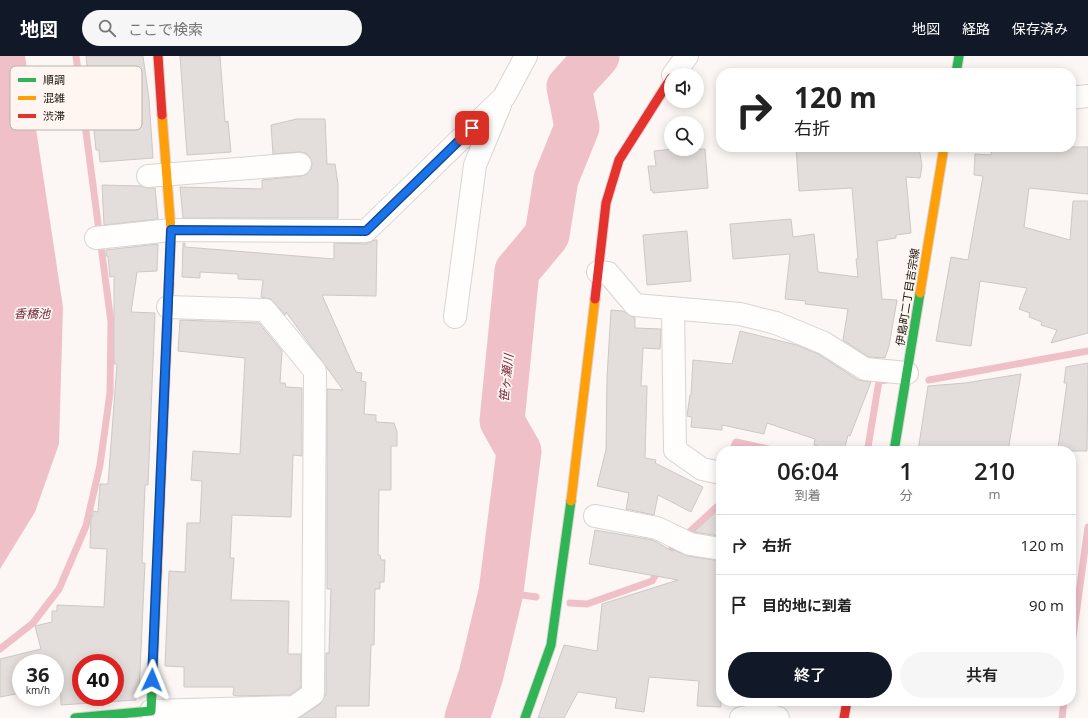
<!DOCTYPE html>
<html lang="ja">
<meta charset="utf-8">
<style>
body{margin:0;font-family:"Open Sans","Noto Sans JP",sans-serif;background:#f6f6f6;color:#222;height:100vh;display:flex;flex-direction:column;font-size:15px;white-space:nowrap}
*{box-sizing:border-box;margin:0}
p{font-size:13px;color:#767676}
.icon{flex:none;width:22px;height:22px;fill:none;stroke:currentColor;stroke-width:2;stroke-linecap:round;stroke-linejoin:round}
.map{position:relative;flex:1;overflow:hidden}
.panel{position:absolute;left:716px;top:390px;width:360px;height:260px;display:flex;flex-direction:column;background:#fff;border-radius:16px;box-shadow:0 2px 10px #0003}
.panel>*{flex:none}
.top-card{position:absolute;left:716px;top:12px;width:360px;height:84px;border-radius:16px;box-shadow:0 2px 10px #0003;background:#fff;color:#222;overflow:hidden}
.buttons{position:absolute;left:664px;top:12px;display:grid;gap:8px}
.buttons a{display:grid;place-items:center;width:40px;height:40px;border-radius:50%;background:#fff;box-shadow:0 2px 10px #0003;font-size:20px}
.speed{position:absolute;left:12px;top:598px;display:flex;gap:8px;font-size:20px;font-weight:700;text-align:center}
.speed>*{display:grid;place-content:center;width:52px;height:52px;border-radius:50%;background:#fff;box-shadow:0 2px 10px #0003;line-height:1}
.speed small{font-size:10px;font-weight:400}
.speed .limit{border:6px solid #d22;background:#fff;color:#111}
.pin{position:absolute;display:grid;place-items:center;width:34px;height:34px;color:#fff;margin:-17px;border-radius:8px;box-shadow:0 2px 6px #0006}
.me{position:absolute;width:44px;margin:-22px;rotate:2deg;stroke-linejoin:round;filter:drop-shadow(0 0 3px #0008)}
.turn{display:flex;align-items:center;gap:14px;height:84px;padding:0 12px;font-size:18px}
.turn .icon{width:52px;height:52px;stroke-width:2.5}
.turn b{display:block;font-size:28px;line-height:34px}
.eta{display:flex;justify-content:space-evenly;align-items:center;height:68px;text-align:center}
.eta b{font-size:24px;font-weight:600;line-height:28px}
.cta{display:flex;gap:8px;margin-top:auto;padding:8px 12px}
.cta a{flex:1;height:46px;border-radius:24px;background:#111827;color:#fff;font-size:16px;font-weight:600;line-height:46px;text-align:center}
.cta a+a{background:#f6f6f6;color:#222}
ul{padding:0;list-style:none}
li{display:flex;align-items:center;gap:12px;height:60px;padding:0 12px;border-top:1px solid #e0e0e0}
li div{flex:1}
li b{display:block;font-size:15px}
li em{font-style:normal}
header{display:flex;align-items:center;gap:24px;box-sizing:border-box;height:56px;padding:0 20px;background:#111827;color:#fff}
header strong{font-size:19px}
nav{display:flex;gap:22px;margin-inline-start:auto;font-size:14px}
.search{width:280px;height:36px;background:#f6f6f6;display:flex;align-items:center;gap:10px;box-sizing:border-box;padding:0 14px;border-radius:22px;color:#767676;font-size:15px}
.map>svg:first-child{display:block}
.water{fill:#f0c0c8}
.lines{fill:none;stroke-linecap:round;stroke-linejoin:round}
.stream{stroke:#f0c0c8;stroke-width:7}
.river{stroke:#f0c0c8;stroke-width:45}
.building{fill:#e3dddb;stroke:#cdc8c6;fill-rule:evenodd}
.street-casing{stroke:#d8d4d0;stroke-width:24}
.fast-casing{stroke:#d8d4d0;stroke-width:11}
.slow-casing{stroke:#d8d4d0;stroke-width:11}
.jam-casing{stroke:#d8d4d0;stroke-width:11}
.street{stroke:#fffefd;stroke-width:22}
.fast{stroke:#30b455;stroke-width:9}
.slow{stroke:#ff9f0a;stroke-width:9}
.jam{stroke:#e5322d;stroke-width:9}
.route-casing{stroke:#114b97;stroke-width:10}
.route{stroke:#1a73e8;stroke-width:7}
.labels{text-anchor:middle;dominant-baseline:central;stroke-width:3.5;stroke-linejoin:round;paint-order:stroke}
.street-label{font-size:11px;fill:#171310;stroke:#fff6f1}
.water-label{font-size:12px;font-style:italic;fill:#72263a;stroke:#fff6f1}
.key{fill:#fff6f1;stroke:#b9b2ae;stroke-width:1}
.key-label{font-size:11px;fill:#171310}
</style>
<header>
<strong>地図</strong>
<div class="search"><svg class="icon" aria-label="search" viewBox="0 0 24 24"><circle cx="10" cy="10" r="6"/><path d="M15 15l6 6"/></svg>ここで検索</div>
<nav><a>地図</a><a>経路</a><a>保存済み</a></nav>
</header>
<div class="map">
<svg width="1088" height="662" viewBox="0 0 1088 662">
<rect width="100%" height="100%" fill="#fcf7f4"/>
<path class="water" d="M0,0h25l38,251 -4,137 -24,68 -35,57z"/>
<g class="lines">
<path class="stream" d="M929,324l159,-29
M732,395l4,-9 41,9
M864,395l4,-4 11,-66 8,-1
M666,502l7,-11 48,-44
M501,536l35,5
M570,547l17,1 65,-23 8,-13
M0,593l33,-26 26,-34 27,-63 14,-61 10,-72 1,-71 -35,-266
M1071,595l17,-124
M1062,662l2,-17"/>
<path class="river" d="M467,662l14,-43 20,-83 18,-141 -17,-30 15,-150 30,-36 9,-56 21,-52 -8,-40 28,-31"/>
</g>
<path class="building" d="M86,0h57l6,43 4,59 -53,4 -1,-12h-3z
M180,0h40l5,66 3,-1 3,31 -44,3z
M297,63h28l2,45h8l3,20v34h-155l-3,-31 82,2v-9l39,-4 6,-2 4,-5 1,-6 -2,-6 -4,-4 -7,-1 -26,2 -2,-29z
M796,91h123l3,19 -2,12 -14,-1 5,56 -15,2v3l-19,3 5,58 15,1 -8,46 -4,12 -16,-1 -26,-17 5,-31 -43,-5 1,-3 -21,-2 5,-45 -57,5 -3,-35 61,-5 2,18 21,-3 4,38 40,5 -2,-18h2l-6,-71 -53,3z
M992,91h96v47l-59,-6 -5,39 46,13 3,-39h15v132l-37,10 6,-13 -16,-5 1,-3 -13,-5 1,-4 -11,-4 8,-21 -47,-7 -9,65 -35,-5 15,-84 17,3 15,-84 -9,-1 1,-21 16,1z
M674,93h31l3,39 -55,5 -1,-3 -1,1 -3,-25h8l-2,-15z
M102,129l39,1 8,2h6l3,31 -54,6z
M687,175l4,50 -44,4 -4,-50z
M375,184h2l-1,56 -54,-1 34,77 6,1 -1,8 5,1 -2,32 12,1v7l18,1 3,9v14h-6v44h-12l-1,65h2l1,5h4l-1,22h-4v7h-5l-1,56h-3l-2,61h-33v12h-37l21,-14 6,-10v-41h3l2,-64h-4v-200l16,1 -57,-78 -1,3 -14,-16 -10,-2 2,-17 -25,-1v-5l-38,-2v6l-18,-1 1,-34h2v4l149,12v-16l32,1z
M158,188l-1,27 -20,1 -6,40 24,1 -7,172h-3l-3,78h3l-6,129h-3v8l-75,5 -1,-34h-5v-8h-34v30l-21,4v-38l41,-10 -6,-23 17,-4v-11h5v-6l47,2 3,-58 -17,-1 1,-32h2v-5l5,1 2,-28h8l9,-120h-3v-88l-4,1 -2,-21h-2v-6zM81,607h34v34h-34z
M611,254l12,1 12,7v10l26,1 -1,20 -17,-1 -2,38h6l-2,72 11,2 -1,3 48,24 -12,25 -33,-17 -4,20 -28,-6 3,-16 -32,-7 9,-36 1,-72z
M180,264l79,3 23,28 -2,32h5l1,4 16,1v68l-9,-1 -2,62 -59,-2 -2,43h4l-3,42 58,1 -1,53h13v33l-11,8 -52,1 -5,-1 1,-8h-50v-20l-19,-1 4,-95 16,1 2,-49h13l2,-42 -11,-1 2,-29 47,3 5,-96 -67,-7z
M740,275l57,14 21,9 40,26 13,2 -21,54 -2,-1 -4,16h-10l-20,-6 1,-6 -48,-16 -3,11 -42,-9v5l-31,-3 1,-10 -5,-1 3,-21h1l2,-35 39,4z
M1088,307l-1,88h-27v-3h-2l9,-65h-3l2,-16z
M1021,318l-13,77h-90l10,-65 37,-3z
M721,451v18l-2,11 -25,-4z
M595,474l58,10 19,11 2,-1 14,6 33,5v146l-24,-1 2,-25 -50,-4 -5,35 -29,-4 2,-10 -39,-6 -14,26h-26l26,-73 33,6 5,-47 76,-24 -89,-16z"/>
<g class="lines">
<g class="street-casing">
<path id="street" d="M673,19l14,-19
M1071,42l17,-2
M148,120l152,-12
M96,182l75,-8 195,1 138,-134 22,-41
M598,216l10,1 27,32 105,9 36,9 48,20 41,26 42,4
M673,252l2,142 27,19 19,4
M455,261l20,-152 25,-60
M595,460l62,12 33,16 31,5
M151,655l143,-4 19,-13 2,-323 -50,-61 -97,-3
M741,662l24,-4 13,4"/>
</g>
<g class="fast-casing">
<path id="fast" d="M956,17l3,-17
M894,395l26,-158
M75,662l76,-7 6,-140
M525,662l26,-73 20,-144"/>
</g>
<g class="slow-casing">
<path id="slow" d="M162,59l9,115 -2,54
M920,237l24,-146
M571,445l24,-202"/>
</g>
<g class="jam-casing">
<path id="jam" d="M158,0l4,59
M595,243l11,-96 13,-43 52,-82
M157,515l12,-287
M844,662l3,-17"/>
</g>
<use href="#street" class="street"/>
<use href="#fast" class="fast"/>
<use href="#slow" class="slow"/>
<use href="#jam" class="jam"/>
</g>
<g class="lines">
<g class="route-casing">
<path id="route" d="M152,624l19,-450 195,1 106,-103"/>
</g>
<use href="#route" class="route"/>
</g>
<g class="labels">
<g class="street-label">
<text transform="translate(907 241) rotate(-81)">伊島町二丁目吉宗線</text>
</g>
<g class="water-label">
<text x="32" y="257">香橋池</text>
<text transform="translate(506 322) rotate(-84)">笹ヶ瀬川</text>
</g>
</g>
<rect x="10" y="10" width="132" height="64" rx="6" class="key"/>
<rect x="18" y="22" width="18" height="4" fill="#30b455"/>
<rect x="18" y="40" width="18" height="4" fill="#ff9f0a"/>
<rect x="18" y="58" width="18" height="4" fill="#e5322d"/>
<g class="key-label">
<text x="43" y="28">順調</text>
<text x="43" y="46">混雑</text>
<text x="43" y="64">渋滞</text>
</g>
</svg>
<div class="buttons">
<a><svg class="icon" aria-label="sound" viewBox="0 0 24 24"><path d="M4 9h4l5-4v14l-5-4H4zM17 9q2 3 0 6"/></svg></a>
<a><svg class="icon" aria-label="search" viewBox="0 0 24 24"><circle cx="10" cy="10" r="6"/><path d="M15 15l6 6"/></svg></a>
</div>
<div class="speed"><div>36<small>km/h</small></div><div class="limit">40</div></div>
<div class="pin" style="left:472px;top:72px;background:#d93025"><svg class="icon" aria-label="arrive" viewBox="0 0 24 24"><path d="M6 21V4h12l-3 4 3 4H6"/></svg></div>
<svg class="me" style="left:152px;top:624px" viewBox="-20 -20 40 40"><path d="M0-17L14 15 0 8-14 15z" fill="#1a73e8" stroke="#fff" stroke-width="4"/></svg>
<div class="top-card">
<div class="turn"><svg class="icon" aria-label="right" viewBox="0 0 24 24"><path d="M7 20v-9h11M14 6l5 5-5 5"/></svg><div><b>120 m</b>右折</div></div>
</div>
<section class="panel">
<div class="eta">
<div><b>06:04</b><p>到着</p></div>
<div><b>1</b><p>分</p></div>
<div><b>210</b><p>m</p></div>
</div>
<ul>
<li><svg class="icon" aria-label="right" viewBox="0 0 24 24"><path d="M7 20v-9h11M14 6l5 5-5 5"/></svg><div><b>右折</b></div><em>120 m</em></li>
<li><svg class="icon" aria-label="arrive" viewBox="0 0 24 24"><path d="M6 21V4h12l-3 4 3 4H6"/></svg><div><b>目的地に到着</b></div><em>90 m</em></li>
</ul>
<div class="cta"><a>終了</a><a>共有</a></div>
</section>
</div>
